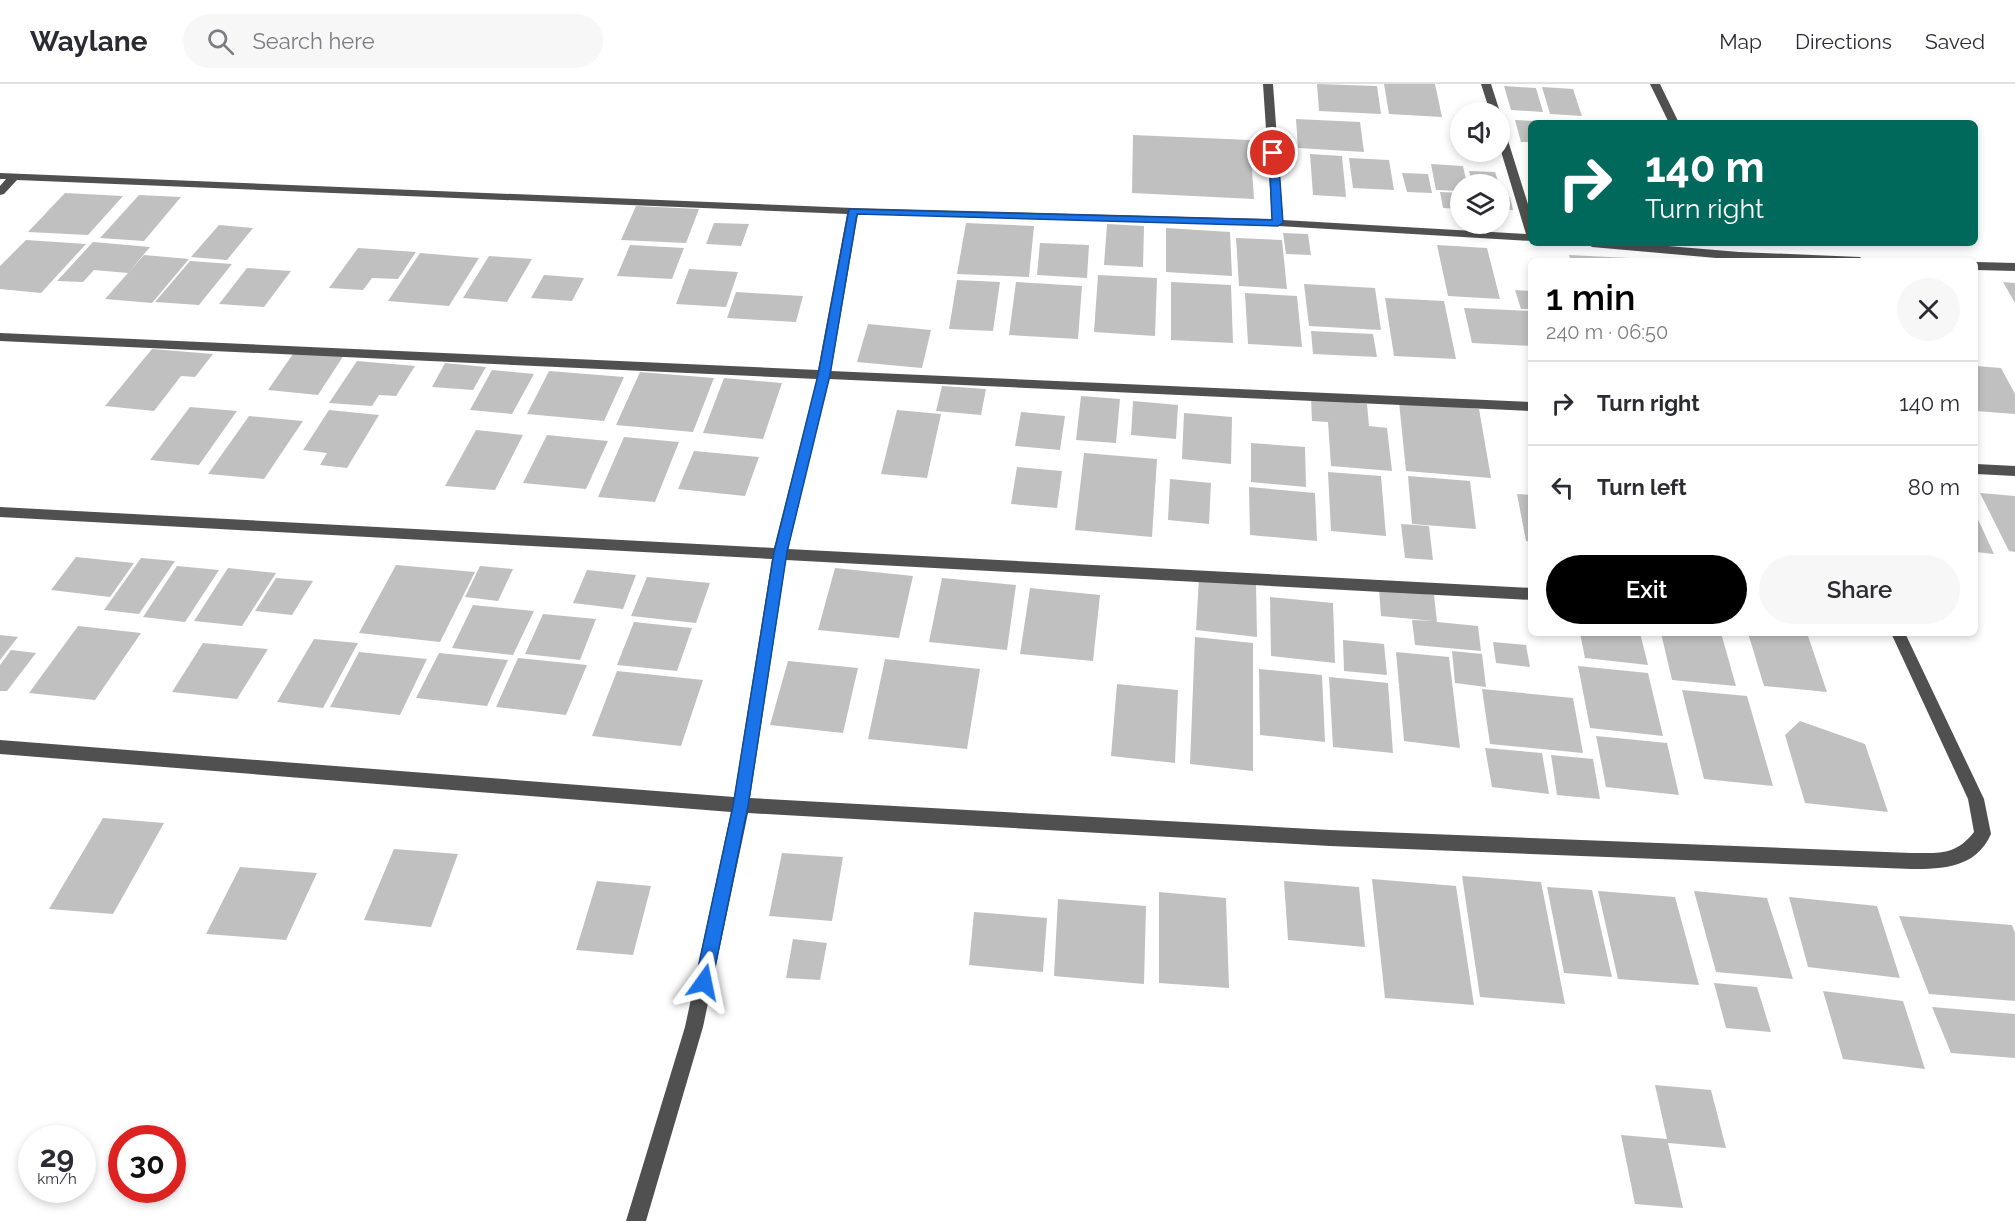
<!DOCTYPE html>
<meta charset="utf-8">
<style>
body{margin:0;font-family:Raleway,sans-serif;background:#f7f7f7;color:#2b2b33;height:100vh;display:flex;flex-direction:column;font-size:22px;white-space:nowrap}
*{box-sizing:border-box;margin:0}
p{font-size:20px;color:#7c7c81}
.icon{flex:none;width:33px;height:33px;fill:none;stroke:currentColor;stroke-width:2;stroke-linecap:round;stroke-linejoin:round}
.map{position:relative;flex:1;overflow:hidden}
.sheet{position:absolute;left:1528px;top:174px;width:450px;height:378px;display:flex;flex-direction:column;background:#fff;border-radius:9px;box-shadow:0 3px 9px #0003}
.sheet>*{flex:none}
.guide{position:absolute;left:1528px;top:36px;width:450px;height:126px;border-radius:9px;box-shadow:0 3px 9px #0003;background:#00695c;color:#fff;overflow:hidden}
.controls{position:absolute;left:1450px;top:18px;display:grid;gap:12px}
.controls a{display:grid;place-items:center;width:60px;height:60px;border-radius:50%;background:#fff;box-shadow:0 3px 9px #0003;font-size:30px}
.speed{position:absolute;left:18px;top:1041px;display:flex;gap:12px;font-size:30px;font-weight:700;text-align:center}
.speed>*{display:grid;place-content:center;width:78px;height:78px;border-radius:50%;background:#fff;box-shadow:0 3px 9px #0003;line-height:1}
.speed small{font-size:15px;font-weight:400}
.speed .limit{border:9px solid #d22;background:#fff;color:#111}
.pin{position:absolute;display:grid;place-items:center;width:51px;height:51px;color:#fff;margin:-26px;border:3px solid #fff;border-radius:50%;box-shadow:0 2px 6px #0007}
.me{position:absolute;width:66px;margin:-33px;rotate:12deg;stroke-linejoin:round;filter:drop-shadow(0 0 4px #0008)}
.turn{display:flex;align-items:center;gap:21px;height:126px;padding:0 18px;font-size:27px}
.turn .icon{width:78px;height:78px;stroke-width:2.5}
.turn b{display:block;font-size:42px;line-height:51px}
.round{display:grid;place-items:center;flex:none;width:63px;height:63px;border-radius:32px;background:#f7f7f7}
.head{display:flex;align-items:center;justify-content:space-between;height:102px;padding:0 18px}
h1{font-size:36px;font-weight:600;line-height:45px;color:#000}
.action{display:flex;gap:12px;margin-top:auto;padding:12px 18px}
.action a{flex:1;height:69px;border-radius:36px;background:#000;color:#fff;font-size:24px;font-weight:600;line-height:69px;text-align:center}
.action a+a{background:#f7f7f7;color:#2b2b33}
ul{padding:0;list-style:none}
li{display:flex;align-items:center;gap:18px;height:84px;padding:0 18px;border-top:2px solid #e1e1e2}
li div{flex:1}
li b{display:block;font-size:22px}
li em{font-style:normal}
header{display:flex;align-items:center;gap:36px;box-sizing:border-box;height:84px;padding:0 30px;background:#fff;border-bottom:2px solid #e1e1e2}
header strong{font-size:28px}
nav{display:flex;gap:33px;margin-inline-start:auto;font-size:21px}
.search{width:420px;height:54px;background:#f7f7f7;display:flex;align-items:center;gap:15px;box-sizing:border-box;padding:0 21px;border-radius:33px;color:#7c7c81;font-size:22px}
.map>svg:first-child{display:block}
.building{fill:#c0c0c0}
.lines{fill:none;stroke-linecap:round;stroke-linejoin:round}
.minor{fill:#505050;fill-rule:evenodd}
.route{fill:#1a73e8;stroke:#114b97;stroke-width:1.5}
</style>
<header>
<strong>Waylane</strong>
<div class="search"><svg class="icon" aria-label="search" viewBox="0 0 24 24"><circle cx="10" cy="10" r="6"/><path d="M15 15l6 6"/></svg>Search here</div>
<nav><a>Map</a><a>Directions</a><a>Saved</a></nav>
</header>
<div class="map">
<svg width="2015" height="1137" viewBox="0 0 2015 1137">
<rect width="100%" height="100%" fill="#fff"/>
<path class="building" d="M1317,0l60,2 4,28 -62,-3z
M1384,0h51l7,33 -53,-3z
M1504,2l32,2 7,24 -32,-2z
M1542,3l31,2 9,27 -32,-2z
M1296,35l64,3 4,30 -66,-4z
M1515,36l23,1 -6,2v19h-11z
M1133,51l117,5 4,59 -122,-6z
M1310,70l32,2 4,41 -33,-2z
M1349,74l40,2 5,30 -41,-2z
M1431,80l32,2 4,18h-6v7l-25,-1z
M1469,87l26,1 4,12h-26z
M1402,89l26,1 4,19 -25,-1z
M1440,108l21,1v16l-18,-1z
M65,109l58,3 -35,39 -60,-3z
M139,111l42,2 -37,44 -44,-3z
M1500,113h10l3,13 -13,-1z
M636,122l63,3 -13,34 -65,-3z
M714,139l35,1 -8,22 -35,-2z
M966,139l68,3 -5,51 -72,-3z
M1107,140l37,2 -1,41 -39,-2z
M219,141l34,3 -26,32 -36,-3z
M1166,144l64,4 2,44 -66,-4z
M1283,149l25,1 3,21 -25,-1z
M1236,154l46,2 5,49 -48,-3z
M26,156l60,4 -45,49 -41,-4v-23z
M93,158l57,5 -22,26 -34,-3 -11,12 -26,-1z
M1040,159l49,2 -2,33 -50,-3z
M630,161l54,3 -12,31 -55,-3z
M1437,161l50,3 13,51 -52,-3z
M358,164l58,4 -18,27 -26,-1 -9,12 -34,-2z
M420,169l59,5 -30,48 -61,-5z
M144,171l45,4 -37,44 -47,-4z
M1569,171l60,3 1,3h-59z
M489,172l43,3 -25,43 -44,-4z
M190,177l42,3 -33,41 -44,-3z
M247,184l44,3 -27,36 -45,-3z
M689,185l49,3 -12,35 -50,-3z
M544,191l40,3 -12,23 -41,-3z
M1098,191l59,3 -2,58 -61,-4z
M957,196l43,2 -7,49 -44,-2z
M1016,198l66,4 -4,53 -69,-4z
M1171,198l60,3 2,58 -62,-3z
M2003,198l12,1v20z
M1304,200l71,4 6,42 -72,-4z
M1515,206l17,1v18h-11z
M736,208l67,4 -7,26 -69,-4z
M1245,209l52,3 5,51 -54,-3z
M1385,214l59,3 12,58 -62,-3z
M1464,224l68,3v35l-60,-3z
M868,240l63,6 -9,38 -65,-6z
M1311,247l62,3 4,23 -64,-3z
M152,265l61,5 -18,23 -14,-1 -27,35 -49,-5z
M295,267l49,4 -26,40 -50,-5z
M357,277l58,5 -19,30 -17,-1 -7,11 -43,-3z
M445,279l41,4 -13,23 -41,-3z
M1976,282l25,2 14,26v20l-39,-3z
M492,286l42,4 -22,40 -42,-4z
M549,287l75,6 -20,44 -77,-7z
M640,288l74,6 -21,54 -77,-7z
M724,294l58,5 -19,56 -60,-6z
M942,302l44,3 -5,26 -45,-4z
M1081,312l39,3 -4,44 -40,-3z
M1311,314l56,6 2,22 18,2 5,43 -61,-5 -3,-44 -16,-1z
M1133,317l45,4 -2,34 -45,-4z
M1399,318l80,7 12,69 -85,-7z
M190,323l47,4 -38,54 -49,-5z
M329,326l50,5 -32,53 -27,-3 7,-12 -24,-3z
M897,326l44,4 -14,64 -46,-4z
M1021,328l44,4 -5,34 -45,-4z
M1184,329l48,4 -1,47 -49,-5z
M249,332l54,5 -39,58 -56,-5z
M476,346l47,5 -28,55 -50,-4z
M547,351l61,6 -22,48 -63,-6z
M624,353l55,5 -24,60 -57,-5z
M1251,359l54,4 1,40 -55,-5z
M694,367l65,6 -14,39 -67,-7z
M1084,369l73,6 -5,78 -77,-7z
M1017,383l45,4 -5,37 -46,-4z
M1328,388l53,4 5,60 -55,-5z
M1408,392l62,5 6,48 -64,-5z
M1170,395l41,4 -2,41 -41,-4z
M1249,403l66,6 2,48 -67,-6z
M1980,409l35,3v56l-6,-1z
M1517,410l15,1v47l-6,-1z
M1976,431l18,39 -18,-2z
M1401,440l28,2 4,34 -28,-2z
M76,473l58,6 -24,34 -59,-7z
M141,474l34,3 -36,53 -35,-4z
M396,481l79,7 -35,70 -81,-9z
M177,482l42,4 -34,52 -42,-5z
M480,482l33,3 -15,32 -33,-4z
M228,484l48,5 -34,53 -48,-5z
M835,484l78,8 -14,62 -81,-8z
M587,486l49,5 -13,34 -50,-6z
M647,493l63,6 -14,40 -65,-7z
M276,494l37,3 -21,34 -37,-4z
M942,494l74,7 -9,65 -78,-8z
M1199,494l57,6 1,53 -61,-7z
M1030,504l70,7 -7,66 -73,-7z
M1379,505l55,6 3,27 41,4 3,25 -66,-6 -3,-25 22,1 -53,-5z
M1270,513l63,6 2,60 -64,-7z
M473,521l61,6 -21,44 -61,-7z
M543,530l53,5 -16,41 -55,-6z
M634,538l58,6 -15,43 -60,-6z
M78,542l63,7 -46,67 -66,-7z
M1580,549h60l8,32 -63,-7z
M1661,549h60l15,53 -64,-6z
M1748,549h59l20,59 -63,-6z
M0,551l18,2 -18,23z
M1195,553l58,6v128l-63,-7z
M314,555l44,4 -35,65 -46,-6z
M1343,556l41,4 3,31 -43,-4z
M1493,558l33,3 4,22 -34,-4z
M203,559l65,6 -31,50 -65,-7z
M11,566l25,3 -29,38h-7v-26z
M1452,567l30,3 4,33 -31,-4z
M359,568l68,7 -27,56 -70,-8z
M1396,568l53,5 11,91 -56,-7z
M439,569l69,7 -21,46 -71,-8z
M518,574l69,7 -21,50 -70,-8z
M885,575l95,10 -13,80 -99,-10z
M788,577l70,7 -15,65 -73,-8z
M1578,582l70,7 15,63 -73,-8z
M1259,585l63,6 3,67 -65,-7z
M617,587l86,9 -22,66 -89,-10z
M1329,593l59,6 5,70 -60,-6z
M1117,600l61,6 -3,73 -64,-7z
M1482,605l91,9 10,55 -93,-9z
M1682,606l65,6 26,90 -69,-7z
M1800,637l65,23 23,68 -83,-9 -20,-68z
M1596,652l71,7 12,52 -73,-8z
M1485,664l57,5 7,41 -57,-7z
M1551,671l42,4 7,40 -43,-4z
M103,734l61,5 -51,91 -64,-5z
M394,765l64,5 -27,73 -67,-7z
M782,769l61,4 -11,64 -63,-5z
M240,783l77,6 -31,67 -80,-6z
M1462,792l79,6 24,122 -85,-7z
M1372,795l84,7 18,119 -89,-7z
M597,797l54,5 -18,69 -57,-5z
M1284,797l75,6 6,60 -77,-7z
M1547,803l45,3 20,87 -48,-4z
M1598,807l77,6 24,88 -81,-6z
M1694,807l73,7 26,81 -77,-7z
M1159,808l67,6 3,90 -70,-5z
M1789,813l88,9 23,72 -92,-11z
M1058,815l88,7 -2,78 -90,-8z
M974,828l73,6 -4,54 -74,-7z
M1899,832l113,9 3,8v68l-86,-7z
M793,855l34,4 -7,37 -34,-2z
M1714,899l43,4 14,45 -45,-4z
M1823,907l80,10 22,68 -82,-10z
M1932,923l83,7v44l-64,-5z
M1655,1001l56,5 15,58 -58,-5 15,65 -48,-4 -14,-69 46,4z"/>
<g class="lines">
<path class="minor" d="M1263,0h10l10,136 243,14 -26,-86v-20l5,3 27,86v24l-254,-15 -420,-12 -27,157 701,31v9l-703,-32 -41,170 744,39v12l-746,-40 -36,238 580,32 581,23c28,0 44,3 63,-21l-6,-33 -77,-166h14l79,166 7,35c-15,34 -48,35 -80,35l-581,-23 -582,-33 -45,214 -57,194h-20l59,-194 46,-215 -731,-58v-14l734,57 38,-238 -772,-42v-10l774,41 43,-169 -817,-38v-8l818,37 29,-156 -830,-34 -13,14 -4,1v-9l6,-7h-6v-6l853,35 419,11z
M1481,0h10l9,28h-10z
M1650,0h10l19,39h-10z
M1586,159h46l107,9 121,5 6,4 -127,-1 -147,-13z
M1976,178l39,1v8l-39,-1z
M1976,380l39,2v10l-39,-2z"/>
</g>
<path class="route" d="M1269,67l9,2 5,70 -5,3 -421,-12 -27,161 -43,177 -39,254 -36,176 -3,6 -5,3 -6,-3 -3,-6 38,-176 41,-254 44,-177 31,-166 423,11z"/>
</svg>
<div class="controls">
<a><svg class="icon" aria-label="sound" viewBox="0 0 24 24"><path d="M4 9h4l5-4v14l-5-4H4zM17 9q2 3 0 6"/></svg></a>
<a><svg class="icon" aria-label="layers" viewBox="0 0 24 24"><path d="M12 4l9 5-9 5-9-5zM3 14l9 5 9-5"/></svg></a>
</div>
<div class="speed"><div>29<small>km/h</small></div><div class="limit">30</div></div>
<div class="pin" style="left:1273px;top:69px;background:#d93025"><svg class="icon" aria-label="arrive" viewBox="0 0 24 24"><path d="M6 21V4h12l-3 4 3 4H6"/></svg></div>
<svg class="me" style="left:704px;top:898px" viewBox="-20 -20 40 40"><path d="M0-17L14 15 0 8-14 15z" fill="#1a73e8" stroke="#fff" stroke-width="4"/></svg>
<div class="guide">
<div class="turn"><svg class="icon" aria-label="right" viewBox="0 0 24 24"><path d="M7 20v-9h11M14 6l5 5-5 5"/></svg><div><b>140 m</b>Turn right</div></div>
</div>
<section class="sheet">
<div class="head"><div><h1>1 min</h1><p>240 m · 06:50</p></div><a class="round"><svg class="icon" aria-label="close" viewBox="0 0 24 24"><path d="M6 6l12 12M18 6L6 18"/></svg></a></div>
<ul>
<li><svg class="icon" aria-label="right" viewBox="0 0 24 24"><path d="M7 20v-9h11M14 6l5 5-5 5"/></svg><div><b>Turn right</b></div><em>140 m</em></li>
<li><svg class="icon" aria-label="left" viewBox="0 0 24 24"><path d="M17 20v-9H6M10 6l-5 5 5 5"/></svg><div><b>Turn left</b></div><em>80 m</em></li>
</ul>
<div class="action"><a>Exit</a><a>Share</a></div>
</section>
</div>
